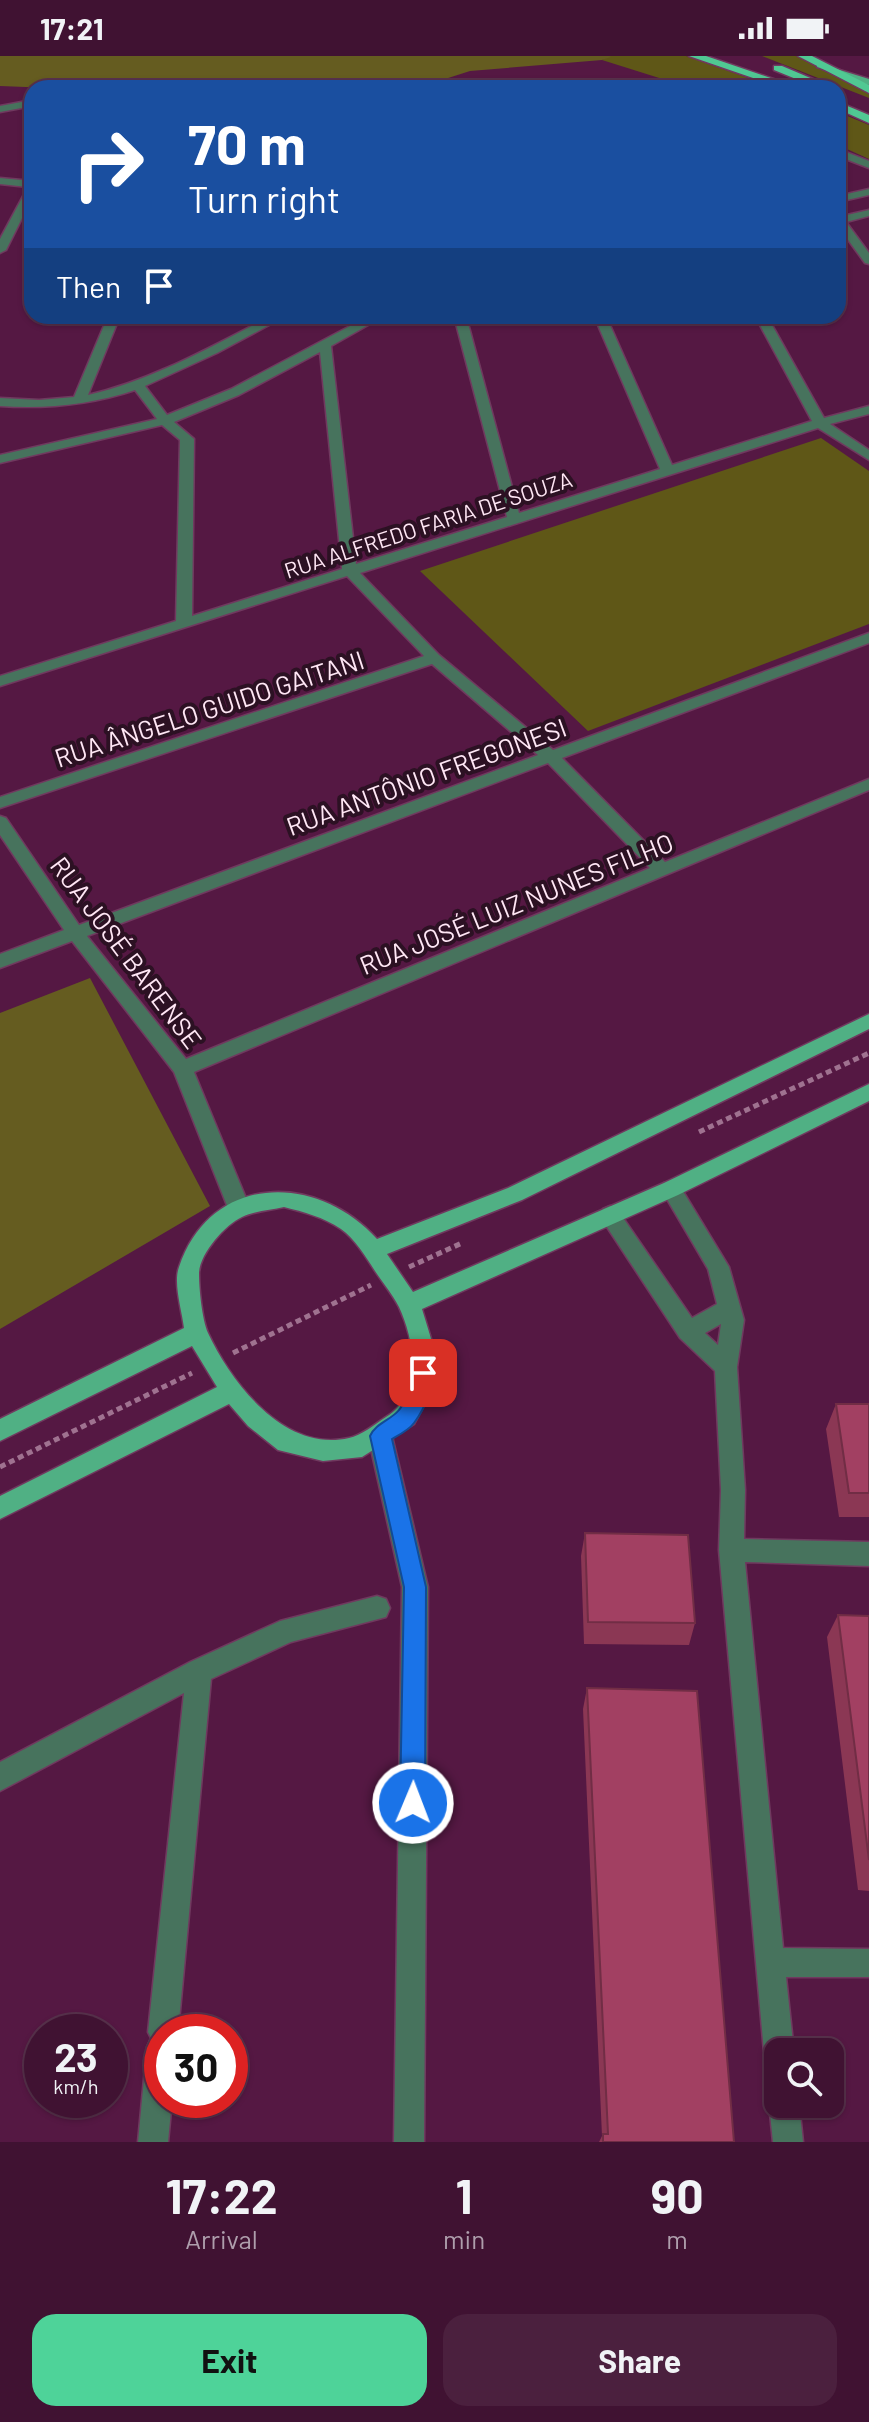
<!DOCTYPE html>
<meta charset="utf-8">
<style>
body{margin:0;font-family:Barlow,sans-serif;background:#4b203e;color:#f1f3f6;height:100vh;display:flex;flex-direction:column;font-size:30px;white-space:nowrap}
*{box-sizing:border-box;margin:0}
p{font-size:26px;color:#ae9eac}
.icon{flex:none;width:44px;height:44px;fill:none;stroke:currentColor;stroke-width:2;stroke-linecap:round;stroke-linejoin:round}
.map{position:relative;height:2086px;overflow:hidden}
.drawer{display:flex;flex-direction:column;background:#401232;flex:1}
.drawer>*{flex:none}
.guide{position:absolute;left:24px;top:24px;width:822px;height:244px;border-radius:24px;box-shadow:0 2px 6px #0004,0 0 0 2px #59324d;background:#1a4fa0;color:#fff;overflow:hidden}
.buttons{position:absolute;left:764px;top:1982px;display:grid;gap:16px}
.buttons a{display:grid;place-items:center;width:80px;height:80px;border-radius:16px;background:#401232;box-shadow:0 2px 6px #0004,0 0 0 2px #59324d;font-size:40px}
.speed{position:absolute;left:24px;top:1958px;display:flex;gap:16px;font-size:40px;font-weight:700;text-align:center}
.speed>*{display:grid;place-content:center;width:104px;height:104px;border-radius:50%;background:#401232;box-shadow:0 2px 6px #0004,0 0 0 2px #59324d;line-height:1}
.speed small{font-size:20px;font-weight:400}
.speed .limit{border:12px solid #d22;background:#fff;color:#111}
.pin{position:absolute;display:grid;place-items:center;width:68px;height:68px;color:#fff;margin:-34px;border-radius:16px;box-shadow:0 4px 12px #0006}
.me{position:absolute;width:88px;margin:-44px;rotate:1deg;stroke-linejoin:round;filter:drop-shadow(0 0 6px #0008)}
.turn{display:flex;align-items:center;gap:28px;height:168px;padding:0 32px;font-size:36px}
.turn .icon{width:104px;height:104px;stroke-width:2.5}
.turn b{display:block;font-size:56px;line-height:68px}
.then{display:flex;align-items:center;height:76px;padding:0 32px;background:#0003;gap:16px;font-size:30px}
.eta{display:flex;justify-content:space-evenly;align-items:center;height:136px;text-align:center}
.eta b{font-size:48px;font-weight:700;line-height:56px}
.button{display:flex;gap:16px;margin-top:auto;padding:16px 32px}
.button a{flex:1;height:92px;border-radius:24px;background:#4ed399;color:#111;font-size:32px;font-weight:700;line-height:92px;text-align:center}
.button a+a{background:#4b203e;color:#f1f3f6}
.status{display:flex;justify-content:space-between;align-items:center;height:56px;padding:0 40px;background:#401232;direction:ltr}
.status svg{height:22px;fill:currentColor}
.map>svg:first-child{display:block}
.green{fill:#5f5717}
.forest{fill:#655c20}
.lines{fill:none;stroke-linecap:round;stroke-linejoin:round}
.minor-casing{stroke:#70395f;stroke-width:3}
.major-casing{stroke:#70395f;stroke-width:3}
.highway-casing{stroke:#70395f;stroke-width:3}
.path{stroke:#9f7290;stroke-width:5;stroke-dasharray:6 4;stroke-linecap:butt}
.minor{fill:#47735d;fill-rule:evenodd}
.major{fill:#50b084;fill-rule:evenodd}
.highway{fill:#50c893;fill-rule:evenodd}
.wall{fill:#8b3754}
.building{fill:#a24062;stroke:#712d45;stroke-width:2}
.route{fill:#1a73e8;stroke:#114b97;stroke-width:2}
.labels{text-anchor:middle;dominant-baseline:central;stroke-width:8;stroke-linejoin:round;paint-order:stroke}
.far-street-label{font-size:22px;fill:#ffe7f5;stroke:#2c1123}
.street-label{font-size:26px;fill:#ffe7f5;stroke:#2c1123}
</style>
<div class="status"><b>17:21</b><svg viewBox="0 0 49 12"><path d="M0 12V9h3v3zM5 12V6h3v6zM10 12V3h3v9zM15 12V0h3v12zM26 1h20v11H26zM47 4h2v5h-2z"/></svg></div>
<div class="map">
<svg width="869" height="2086" viewBox="0 0 869 2086">
<rect width="100%" height="100%" fill="#551843"/>
<path class="green" d="M609,0h77l91,32h-86l-89,-28z
M762,0h34l73,38v4z
M838,56l31,13v34l-31,-14z
M821,382l48,33v153l-281,107 -168,-160z"/>
<path class="forest" d="M0,0h609l2,1 -9,3 -132,11 -53,17h-366l-51,-2z
M90,922l120,228 -210,123v-316z"/>
<g class="lines">
<g class="minor-casing">
<path id="minor" d="M32,44v6l-32,6v-6z
M838,93l31,12v7l-31,-12z
M0,122l32,3v17l-26,52 -6,3v-14l28,-52 -28,-3z
M869,133v6l-31,7v-6z
M869,154v6l-23,6 23,31v11l-4,-1 -27,-37v-9z
M108,260h12l-32,79c65,-15 124,-49 183,-79h15l-69,37 -72,33 22,29 64,-26 138,-73h15l-53,30 25,218 151,-47 -53,-201h12l53,197 141,-44 -66,-153h12l66,149 140,-44 -57,-105h12l57,102 45,-12v8l-39,10 39,26v10l-51,-32 -458,145 79,82 114,95 316,-117v10l-307,115 103,104 204,-83v11l-675,282 56,136 -4,6 -7,3 -7,-3 -4,-6 -54,-136 -102,-131 -72,27v-14l64,-24 -64,-95v-19l6,2 73,107 459,-170 -106,-91 -432,144v-11l424,-141 -77,-80 -347,110v-10l176,-55 4,-181 -18,-15 -162,38v-8l157,-36 -22,-29c-45,15 -88,19 -135,16v-8l39,2 35,-3zM320,296l22,217 -150,47 2,-177 -20,-17 65,-27zM548,707l102,105 -464,191 -99,-123z
M671,1125l7,2 51,84 15,53 -7,47 8,123 -1,49 125,3v24l-124,-4 38,386 86,1v28h-83l8,75h-16v15l-10,-4 -4,-11 -45,-502 2,-60 -6,-119 -35,-33 -81,-123 4,-6 7,-3 7,3 75,109 25,-14 -9,-35 -47,-80 3,-6zM721,1268l-3,21 -13,-12z
M380,1369l8,4 4,7 36,151 -4,555h-30l8,-555 -34,-151 4,-7z
M377,1540l9,3 4,9 -4,9 -95,25 -80,37 -33,353h-16v68h10l-4,42h-30l9,-95 4,-9 -3,-6 36,-339 -184,98v-29l190,-100 90,-41z
M778,2035v13h21l4,38h-30l-4,-38 4,-11z"/>
</g>
<g class="major-casing">
<path id="major" d="M817,7l52,16v6l-52,-18z
M869,958v15l-347,171 -135,54 26,38 251,-109 205,-99v17l-191,94 -256,114 14,46 -4,35 -18,34 -52,33 -39,4 -45,-11 -30,-24 -19,-22 -229,115v-23l217,-109 -25,-41 -192,95v-22l184,-91c-2,-17 -11,-45 -5,-61 32,-94 138,-95 198,-28l131,-51zM284,1151c20,5 39,10 57,22 14,10 25,28 34,42 8,12 18,24 24,36 16,34 24,88 -13,110 -11,7 -25,19 -37,21 -64,15 -117,-54 -141,-105 -6,-14 -9,-44 -9,-60 1,-20 26,-48 43,-56 12,-6 29,-7 42,-10z"/>
</g>
<g class="highway-casing">
<path id="highway" d="M689,0h17l94,32h-18z
M798,0h14l57,29v8z
M774,10h8l52,22h-16l-44,-18z
M838,46l31,13v8l-31,-14z"/>
</g>
<path class="path" d="M699,1076l170,-79
M409,1211l53,-24
M233,1297l138,-68
M0,1411l192,-94"/>
<use href="#minor" class="minor"/>
<use href="#major" class="major"/>
<use href="#highway" class="highway"/>
</g>
<path class="wall" d="M836,1348h33v113h-30l-13,-88z
M585,1477l110,90 -6,22 -105,-1 -3,-88z
M838,1559l31,1v275l-11,-1 -31,-253z
M587,1632l147,454h-135l3,-6 -19,-427z"/>
<path class="building" d="M836,1348h33v89h-20z
M585,1477l103,2 7,88 -107,-1z
M838,1559l31,1v244z
M587,1632l110,3 37,451h-131v-8h5z"/>
<path class="route" d="M423,1308l7,2c7,16 -6,44 -16,57 -5,7 -15,12 -22,16l34,148 -1,216 -3,9 -9,4 -9,-4 -4,-9 4,-216 -34,-151c6,-13 21,-16 29,-26 11,-13 10,-30 16,-44z"/>
<g class="labels">
<g class="far-street-label">
<text transform="translate(428 468) rotate(-18)">RUA ALFREDO FARIA DE SOUZA</text>
</g>
<g class="street-label">
<text transform="translate(209 652) rotate(-18)">RUA ÂNGELO GUIDO GAITANI</text>
<text transform="translate(426 720) rotate(-20)">RUA ANTÔNIO FREGONESI</text>
<text transform="translate(516 847) rotate(-22)">RUA JOSÉ LUIZ NUNES FILHO</text>
<text transform="translate(127 896) rotate(53)">RUA JOSÉ BARENSE</text>
</g>
</g>
</svg>
<div class="buttons">
<a><svg class="icon" aria-label="search" viewBox="0 0 24 24"><circle cx="10" cy="10" r="6"/><path d="M15 15l6 6"/></svg></a>
</div>
<div class="speed"><div>23<small>km/h</small></div><div class="limit">30</div></div>
<div class="pin" style="left:423px;top:1317px;background:#d93025"><svg class="icon" aria-label="arrive" viewBox="0 0 24 24"><path d="M6 21V4h12l-3 4 3 4H6"/></svg></div>
<svg class="me" style="left:413px;top:1747px" viewBox="-20 -20 40 40"><circle r="17" fill="#1a73e8" stroke="#fff" stroke-width="3"/><path d="M0-11L8 9 0 5-8 9z" fill="#fff"/></svg>
<div class="guide">
<div class="turn"><svg class="icon" aria-label="right" viewBox="0 0 24 24"><path d="M7 20v-9h11M14 6l5 5-5 5"/></svg><div><b>70 m</b>Turn right</div></div>
<div class="then">Then<svg class="icon" aria-label="arrive" viewBox="0 0 24 24"><path d="M6 21V4h12l-3 4 3 4H6"/></svg></div>
</div>
</div>
<section class="drawer">
<div class="eta">
<div><b>17:22</b><p>Arrival</p></div>
<div><b>1</b><p>min</p></div>
<div><b>90</b><p>m</p></div>
</div>
<div class="button"><a>Exit</a><a>Share</a></div>
</section>
